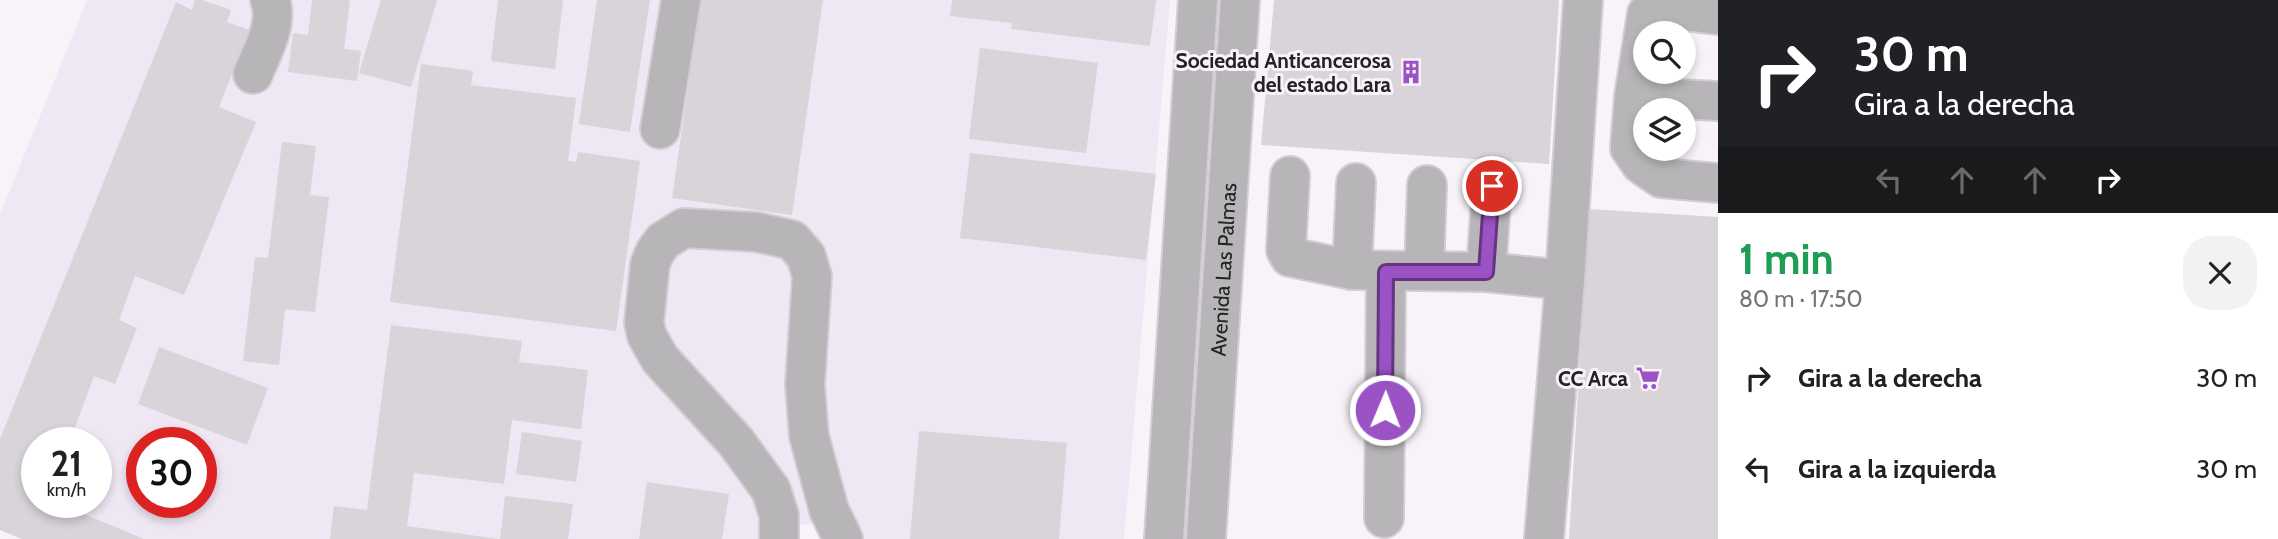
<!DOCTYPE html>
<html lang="es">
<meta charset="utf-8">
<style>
body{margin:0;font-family:Cabin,sans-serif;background:#f2f2f2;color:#202124;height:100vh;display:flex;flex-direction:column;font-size:26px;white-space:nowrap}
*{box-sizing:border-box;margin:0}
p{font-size:23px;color:#757577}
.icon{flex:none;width:38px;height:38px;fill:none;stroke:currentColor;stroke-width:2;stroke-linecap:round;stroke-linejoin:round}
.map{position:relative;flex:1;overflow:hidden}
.details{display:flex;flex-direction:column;background:#fff;width:560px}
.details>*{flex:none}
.guide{background:#202124;color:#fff;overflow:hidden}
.fabs{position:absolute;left:1633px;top:21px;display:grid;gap:14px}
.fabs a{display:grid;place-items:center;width:63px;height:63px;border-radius:50%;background:#fff;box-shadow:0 4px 10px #0003;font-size:35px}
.speed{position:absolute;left:21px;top:427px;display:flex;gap:14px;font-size:35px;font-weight:700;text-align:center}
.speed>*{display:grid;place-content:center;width:91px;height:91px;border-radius:50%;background:#fff;box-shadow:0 4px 10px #0003;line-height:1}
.speed small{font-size:18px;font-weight:400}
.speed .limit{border:10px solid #d22;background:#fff;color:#111}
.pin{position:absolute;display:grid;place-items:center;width:60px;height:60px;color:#fff;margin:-30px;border:4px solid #fff;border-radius:50%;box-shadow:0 2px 7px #0007}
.me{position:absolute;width:77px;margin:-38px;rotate:1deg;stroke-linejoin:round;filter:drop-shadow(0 0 5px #0008)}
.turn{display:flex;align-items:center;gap:24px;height:147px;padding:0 21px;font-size:32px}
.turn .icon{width:91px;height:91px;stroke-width:2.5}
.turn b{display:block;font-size:49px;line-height:60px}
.lanes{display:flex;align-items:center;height:66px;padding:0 21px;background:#0003;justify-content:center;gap:35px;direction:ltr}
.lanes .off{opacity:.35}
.round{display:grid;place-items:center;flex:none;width:74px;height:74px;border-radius:28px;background:#f2f2f2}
.overview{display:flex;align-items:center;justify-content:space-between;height:119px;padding:0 21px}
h1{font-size:42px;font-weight:800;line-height:52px;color:#1e9e55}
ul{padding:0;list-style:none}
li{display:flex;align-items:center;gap:21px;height:91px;padding:0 21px}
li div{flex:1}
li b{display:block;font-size:26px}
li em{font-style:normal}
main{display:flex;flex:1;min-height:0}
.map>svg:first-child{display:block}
.built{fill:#efe7f4;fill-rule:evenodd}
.building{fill:#d8d4da}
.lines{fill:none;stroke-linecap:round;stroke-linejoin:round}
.minor-casing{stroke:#d1cdd3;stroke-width:42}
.minor{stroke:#b7b5b8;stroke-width:38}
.route-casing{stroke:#653580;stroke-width:18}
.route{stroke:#9b52c5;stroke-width:12}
.labels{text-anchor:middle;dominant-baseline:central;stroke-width:6;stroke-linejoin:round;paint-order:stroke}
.poi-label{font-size:21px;font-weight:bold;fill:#232224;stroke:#f7f3f9;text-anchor:end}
.street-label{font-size:21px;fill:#232224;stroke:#f7f3f9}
</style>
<main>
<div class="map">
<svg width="1718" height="539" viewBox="0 0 1718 539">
<rect width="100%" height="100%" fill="#f7f3f9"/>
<path class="built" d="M87,0h1083l-46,539h-259l-19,-19 -73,8 -4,11h-747l-22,-9v-315zM37,443h59v59h-59zM142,443h59v59h-59z"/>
<path class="building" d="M195,0h7l29,10 -4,12 22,8 -30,77 37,15 -72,173 -49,-19 -16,44 18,8 -22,56 -21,-8 -25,67h-32v59h18l89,37h-122l-22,-9v-91l176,-437 16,8z
M312,0h38l-6,49 17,2 -4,30 -69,-9 5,-39 15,2z
M381,0h56l-26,87 -52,-14z
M498,0h65l-8,69 -64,-8z
M597,0h53l-20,132 -51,-8z
M701,0h122l-31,215 -120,-17z
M952,0h204l-6,46 -139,-17 1,-6 -62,-7z
M1274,0h285l-10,164 -288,-19z
M980,48l118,15 -12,90 -117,-14z
M421,64l52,7 -2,14 105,13 -8,63 8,1 2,-10 62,9 -24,170 -226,-29z
M282,142l34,4 -6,49 19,2 -14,115 -30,-3 -6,56 -36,-4 12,-104 13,1z
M970,153l186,21 -10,86 -186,-22z
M1589,209l129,8v322h-149z
M391,325l131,16 -3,21 69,8 -7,59 -69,-9 -8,64 -90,-11 -7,53 91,13h-168l4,-33 33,4z
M159,347l109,41 -21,57 -109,-41z
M919,431l148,12 -8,96h-149z
M522,432l60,9 -6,41 -60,-8z
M647,482l82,12 -7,45h-83z
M505,496l68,8 -5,35h-68z"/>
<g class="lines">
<g class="minor-casing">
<g id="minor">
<path d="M1718,15l-59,-7 -12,6 -13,83 -4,51 11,16 20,14 57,5"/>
<path d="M253,74c9,-22 26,-51 17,-74"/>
<path d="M1634,97l84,4"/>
<path d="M660,129l21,-129"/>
<path d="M1290,176l-4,74 4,7 62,13 134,2 79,8"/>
<path d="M1352,270l4,-87"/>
<path d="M1424,271l3,-86"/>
<path d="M1486,272l6,-86"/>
<path d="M1384,518l2,-246"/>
<path d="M779,539v-24l-8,-25 -35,-48 -76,-83 -13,-23 -3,-13 6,-59 5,-12 8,-11 21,-13 72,4 36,8 14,16 6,20 -7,109 4,51 20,74 14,29"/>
<path d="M1164,539l34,-539"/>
<path id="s1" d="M1206,539l34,-539"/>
<path d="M1544,539l21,-259 18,-280"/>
</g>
</g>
<use href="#minor" class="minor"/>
</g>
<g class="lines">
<g class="route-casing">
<path id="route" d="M1385,410l1,-138h100l6,-86"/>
</g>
<use href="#route" class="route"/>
</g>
<defs>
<g id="building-bare" transform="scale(1.89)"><path d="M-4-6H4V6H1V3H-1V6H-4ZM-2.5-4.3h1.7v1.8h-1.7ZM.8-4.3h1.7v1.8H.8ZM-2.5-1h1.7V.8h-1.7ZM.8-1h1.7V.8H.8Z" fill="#9b52c5" stroke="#f7f3f9" stroke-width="2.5" paint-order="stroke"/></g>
<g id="supermarket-bare" transform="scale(1.89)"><path d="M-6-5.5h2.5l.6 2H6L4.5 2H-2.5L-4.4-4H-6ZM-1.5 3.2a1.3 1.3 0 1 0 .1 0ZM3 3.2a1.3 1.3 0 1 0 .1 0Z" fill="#9b52c5" stroke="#f7f3f9" stroke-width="2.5" paint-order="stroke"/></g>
</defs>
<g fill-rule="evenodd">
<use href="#building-bare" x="1411" y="72"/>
<use href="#supermarket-bare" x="1648" y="378"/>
</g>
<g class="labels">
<g class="poi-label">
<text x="1391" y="60">Sociedad Anticancerosa<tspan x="1391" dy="24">del estado Lara</tspan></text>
<text x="1628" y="378">CC Arca</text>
</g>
<g class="street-label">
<text stroke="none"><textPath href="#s1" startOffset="270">Avenida Las Palmas</textPath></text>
</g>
</g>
</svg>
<div class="fabs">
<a><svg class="icon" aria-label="search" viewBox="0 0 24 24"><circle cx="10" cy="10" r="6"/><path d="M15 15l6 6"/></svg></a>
<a><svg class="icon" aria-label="layers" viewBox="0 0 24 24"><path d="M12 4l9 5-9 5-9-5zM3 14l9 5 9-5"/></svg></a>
</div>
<div class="speed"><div>21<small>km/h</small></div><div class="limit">30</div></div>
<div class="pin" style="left:1492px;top:186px;background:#d93025"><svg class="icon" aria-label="arrive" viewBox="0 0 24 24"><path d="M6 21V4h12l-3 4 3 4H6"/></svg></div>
<svg class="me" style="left:1385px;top:410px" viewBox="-20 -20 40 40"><circle r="17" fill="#9b52c5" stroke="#fff" stroke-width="3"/><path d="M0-11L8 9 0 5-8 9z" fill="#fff"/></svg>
</div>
<section class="details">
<div class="guide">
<div class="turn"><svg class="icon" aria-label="right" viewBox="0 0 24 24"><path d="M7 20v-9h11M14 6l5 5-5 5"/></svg><div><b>30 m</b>Gira a la derecha</div></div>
<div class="lanes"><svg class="icon off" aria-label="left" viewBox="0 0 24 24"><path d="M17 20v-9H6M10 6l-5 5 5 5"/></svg><svg class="icon off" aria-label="ahead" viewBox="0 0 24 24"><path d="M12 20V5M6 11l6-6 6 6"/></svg><svg class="icon off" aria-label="ahead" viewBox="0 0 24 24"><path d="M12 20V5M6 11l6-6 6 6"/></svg><svg class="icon" aria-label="right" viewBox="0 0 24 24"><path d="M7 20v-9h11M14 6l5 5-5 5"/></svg></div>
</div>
<div class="overview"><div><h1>1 min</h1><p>80 m · 17:50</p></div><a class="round"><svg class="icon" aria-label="close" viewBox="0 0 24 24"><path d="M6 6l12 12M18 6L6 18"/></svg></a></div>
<ul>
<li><svg class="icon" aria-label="right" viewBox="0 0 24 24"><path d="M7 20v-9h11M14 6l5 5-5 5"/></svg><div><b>Gira a la derecha</b></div><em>30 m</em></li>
<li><svg class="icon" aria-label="left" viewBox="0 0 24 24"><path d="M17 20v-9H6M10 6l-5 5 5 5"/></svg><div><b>Gira a la izquierda</b></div><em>30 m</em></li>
</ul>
</section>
</main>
